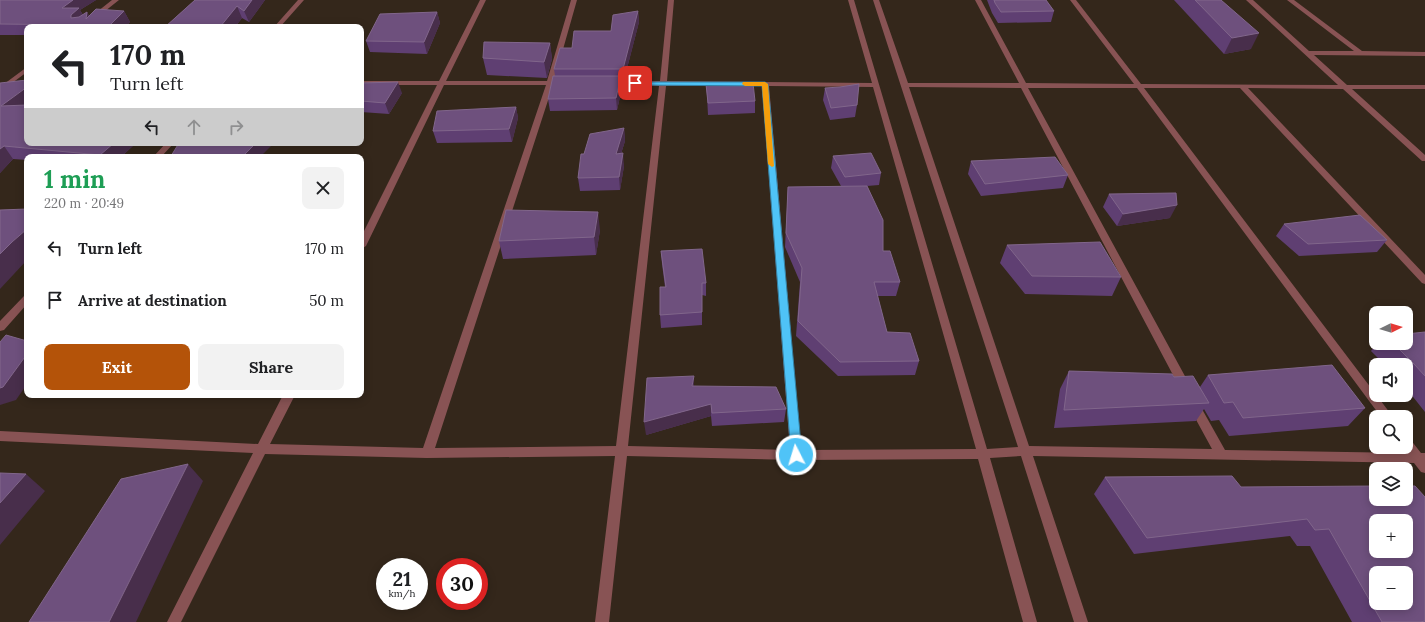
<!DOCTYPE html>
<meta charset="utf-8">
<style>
body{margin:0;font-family:Lora,serif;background:#f2f2f2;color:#202124;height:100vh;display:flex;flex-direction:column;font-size:15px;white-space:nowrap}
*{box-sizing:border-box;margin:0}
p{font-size:13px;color:#757577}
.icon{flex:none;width:22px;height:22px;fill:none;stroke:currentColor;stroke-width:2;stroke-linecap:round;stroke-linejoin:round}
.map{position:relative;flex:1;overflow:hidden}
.side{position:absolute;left:24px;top:154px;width:340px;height:244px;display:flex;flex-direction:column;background:#fff;border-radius:8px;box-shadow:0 2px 10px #0003}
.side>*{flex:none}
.guide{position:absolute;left:24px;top:24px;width:340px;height:122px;border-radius:8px;box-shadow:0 2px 10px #0003;background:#fff;color:#202124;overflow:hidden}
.needle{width:26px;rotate:85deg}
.tools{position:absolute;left:1369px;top:306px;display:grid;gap:8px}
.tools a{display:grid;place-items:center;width:44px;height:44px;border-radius:8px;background:#fff;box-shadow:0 2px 10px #0003;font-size:20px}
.speed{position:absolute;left:376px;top:558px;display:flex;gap:8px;font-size:20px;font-weight:700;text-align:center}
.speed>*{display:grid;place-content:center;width:52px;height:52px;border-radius:50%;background:#fff;box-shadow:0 2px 10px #0003;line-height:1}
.speed small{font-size:10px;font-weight:400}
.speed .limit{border:6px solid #d22;background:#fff;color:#111}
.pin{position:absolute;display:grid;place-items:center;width:34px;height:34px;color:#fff;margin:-17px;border-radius:8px;box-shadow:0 2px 6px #0006}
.me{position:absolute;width:44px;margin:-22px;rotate:355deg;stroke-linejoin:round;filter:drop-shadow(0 0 3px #0008)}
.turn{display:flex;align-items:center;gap:14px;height:84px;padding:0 20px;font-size:18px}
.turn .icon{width:52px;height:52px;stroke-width:2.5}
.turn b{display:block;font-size:28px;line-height:34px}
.lanes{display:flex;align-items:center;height:38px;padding:0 20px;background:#0003;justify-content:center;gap:20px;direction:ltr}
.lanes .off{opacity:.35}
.round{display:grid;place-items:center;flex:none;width:42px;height:42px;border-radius:8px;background:#f2f2f2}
.summary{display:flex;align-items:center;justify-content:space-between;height:68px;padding:0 20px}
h1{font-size:24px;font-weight:700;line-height:30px;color:#1e9e55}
.button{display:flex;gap:8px;margin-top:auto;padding:8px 20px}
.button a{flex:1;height:46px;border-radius:8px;background:#b45309;color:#fff;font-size:16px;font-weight:700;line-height:46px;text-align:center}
.button a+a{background:#f2f2f2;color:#202124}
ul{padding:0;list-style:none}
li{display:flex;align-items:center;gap:12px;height:52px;padding:0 20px}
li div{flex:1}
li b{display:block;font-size:15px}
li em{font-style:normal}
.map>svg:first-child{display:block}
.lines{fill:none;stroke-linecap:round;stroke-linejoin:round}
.minor{fill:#885354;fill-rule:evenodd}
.wall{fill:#5f3f72}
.shaded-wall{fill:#482e4b}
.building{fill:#6e507d;stroke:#81668b;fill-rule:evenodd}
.route{fill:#4fc3f7;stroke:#337fa1}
.slow{fill:#f59e0b}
</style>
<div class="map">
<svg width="1425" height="622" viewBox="0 0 1425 622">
<rect width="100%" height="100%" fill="#34271b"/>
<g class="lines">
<path class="minor" d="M112,0h7l-34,27h-7z
M298,0h6l-24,27h-6z
M480,0h6l-40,81h101l24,-81h6l-23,81h10l4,2 -4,2h-11l-118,363 181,-2 43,-360 -51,-1 -4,-2 4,-2h52l8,-81h6l-7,81 205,2 -24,-83h6l133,449 31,-2 -145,-447h6l29,83h111l-44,-83h6l45,83 108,1 -64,-84h6l65,84 197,1 -92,-85h7l56,51h45l-67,-51h7l68,51 63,1v4l-111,-1 33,30h78v4h-73l73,66v6h-3l-79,-72 -95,-1 177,187v9l-3,-1 -182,-195h-96l249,329h-12l-244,-329h-109l164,301 -2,3 -4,1 -4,-1 -161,-304 -112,-1 120,359 183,3 -24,-44 2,-3 4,-1 4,1 27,48 182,3 -4,-6h3v-10l4,2 11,14h4v20l-4,-1 -7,-9 -381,-7 55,166h-14l-53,-166 -31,2 47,164h-14l-45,-163 -182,1 -169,-4 -18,166h-14l20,-166 -188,2 -162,-4 -84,168h-14l86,-169 -253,-12v-10l258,13 25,-49h12l-25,49 153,4 123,-363h-102l-78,161 -5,3v-12l76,-152h-76v-4h78zM666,86h96l28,364 -162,-4zM769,86l104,1 103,362 -175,1z
M27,67v5l-27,20v-5z
M166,143h8l-13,14h-8z
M27,295v9l-23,26 -4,1v-10l24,-25z"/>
</g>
<path class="wall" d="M0,0h96l-16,10 3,5 4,-3 2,4 35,-5 6,11 -5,5h-98v8h-27z
M195,0h70l-16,22 -7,-4 -7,9h-70z
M987,0h59l8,11 -3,11 -53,1 -6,-10z
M1174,0h47l30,49 -27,5z
M638,11l1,11 -15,58h-2v8l-5,22 -67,1 -2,-12 7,-23 -1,-7 18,-21 39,-17z
M437,12l3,11 -13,31 -57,-2 -4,-11z
M550,43l2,16 -5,19 -60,-3 -4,-17z
M0,83l27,60h109l-15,14h-94v3l-14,-1 -13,14z
M361,83l41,10 -13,21 -28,-2z
M706,84l49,17v12l-47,2 -1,-19z
M825,88l32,17 -2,12 -25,3 -7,-20z
M516,107l2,11 -6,24 -75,1 -4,-12z
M624,128l1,13 -4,13 3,12 -4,24 -40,1 -2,-13 6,-24z
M833,156l48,17 -2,12 -12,1 16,65 17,31 -4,14h-19l10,36 32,29 -4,14 -77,1 -42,-40 4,-54 -15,-35 3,-60 53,-1 -10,-18z
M971,161l97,14 -5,13 -82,8 -13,-22z
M1109,194l61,24 -53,8 -14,-19z
M1284,224l103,16 -10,12 -78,4 -23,-20z
M600,230l-4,25 -93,4 -4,-18z
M1007,245l114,32 -9,19 -87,-2 -25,-31z
M661,251l45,32v13l-4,-1v30l-41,3 -1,-13 5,-28 -3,-23z
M1425,332v80l-19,-24v-23h-21l-14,-14 6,-8h29z
M1069,371l105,6 26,10 8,-12 157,33 -17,18 -119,10 -10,-16 -8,1 -7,-12 -8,12 -142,7 6,-39z
M694,386l92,23 -2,13 -72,4 -1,-10 -65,19z
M1105,477l136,10 184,10v125h-73l-42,-76h-13l-7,-10 -156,18 -40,-60z"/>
<path class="shaded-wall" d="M73,0h23l-16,10 5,9 -8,7 -15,-18z
M252,0h13l-16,22 -5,-11z
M237,6l5,12 -7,9h-15z
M124,11l6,11 -5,5h-17z
M638,11l1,11 -15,58 -1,-11z
M87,12l6,11 -7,-4z
M437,12l3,11 -13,31 -3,-12z
M1259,33l-8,16 -27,5 8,-16z
M550,43l2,16 -5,19 -3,-16z
M621,76l1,12 -5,22 -1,-12z
M398,82l4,11 -13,21 -4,-11z
M27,87v19h-26z
M516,107l2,11 -6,24 -3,-13z
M624,128l1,13 -8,25 -1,-12z
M114,143h22l-15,14h-19l-2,-2z
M256,143h18l-14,14h-18z
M4,146l9,13 -13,14v-24z
M623,153l1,13 -4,24 -1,-13z
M1177,205l-7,13 -53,8 6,-12z
M598,212l2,18 -4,25 -2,-18z
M27,229v31l-27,29v-35l12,-12z
M27,354v30l-11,16 -16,5v-17z
M694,376v13l-2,-3z
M711,404v12l-65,19 -2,-13z
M188,464l15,17 -67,141h-27z
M26,474l19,17 -45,54v-42z"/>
<path class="building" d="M0,0h73l-11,8h17l-8,7v3l8,-1 8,-5 -1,7 10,-10 28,2 -16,16h-30l2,-2 -80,-1z
M195,0h57l-8,11 -7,-5 -17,21h-55z
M994,0h52l8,11 -53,1 -6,-9z
M1195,0h26l38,33 -27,5z
M638,11l-15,58h-69l6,-21h12l2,-17h37l2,-16z
M437,12l-13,30 -58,-1 14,-27z
M484,42l66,1 -6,19 -61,-4z
M553,76h68l-5,22 -68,1z
M27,80v7l-26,19 26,-1v38h87l-14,12 -96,-9 -4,3v-66z
M398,82l-13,21 -24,-2v-18z
M753,83l2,18 -47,2 -2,-19z
M859,84l-2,21 -26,3 -6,-20 15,-1z
M516,107l-7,22 -76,2 4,-20z
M624,128l-8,26 7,-1 -4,24 -41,1 3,-24h3l6,-20z
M179,143h77l-14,14h-75l1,-1h3z
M871,153l10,20 -36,4 -12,-21z
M1055,157l13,18 -83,9 -14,-23z
M867,186l16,34v31h7l10,31h-26l13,50 23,1 9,28 -79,1 -42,-41 4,-53 -16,-35 2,-46z
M1176,193l1,12 -54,9 -14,-20z
M27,209v20l-15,13 -12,12v-44z
M506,210l92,2 -4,25 -95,4z
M1360,215l27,25 -79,4 -24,-20z
M1100,242l21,35 -89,-1 -25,-31z
M702,249l4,34h-4v29l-42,3v-28h6l-5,-36z
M1425,332v44l-11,-12 -21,-21h13v-9z
M6,335l21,6v13l-24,33 -3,1v-46z
M1332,365l33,43 -122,10 -10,-16 -9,1 -16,-28z
M1069,371l103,3 2,3 19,-1 16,27 -145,7z
M694,376l-2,10 84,1 10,22 -74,4 -1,-9 -67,18 3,-44z
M188,464l-79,158h-80l92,-143z
M0,473l26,1 -26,29z
M1232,476l9,11 135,-1v13h30v-13h9l10,11v124l-5,1h-38l-53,-93 -14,1 -8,-11 -160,19 -42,-61zM1376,521h30v30h-30zM1376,573h30v30h-30z"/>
<path class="route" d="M633,82h132l3,2 34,371 -2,3 -4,1 -4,-1 -1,-3 -29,-369 -127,-1 -2,-1z"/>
<path class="slow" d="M743,82h22l3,2 6,82 -2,1 -4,-3 -6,-78h-17l-3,-2z"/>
</svg>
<div class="tools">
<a><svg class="needle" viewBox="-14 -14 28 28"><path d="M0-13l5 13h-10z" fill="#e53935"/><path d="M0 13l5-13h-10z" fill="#757577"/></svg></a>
<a><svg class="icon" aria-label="sound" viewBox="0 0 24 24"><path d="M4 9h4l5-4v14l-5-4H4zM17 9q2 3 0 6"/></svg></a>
<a><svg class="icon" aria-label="search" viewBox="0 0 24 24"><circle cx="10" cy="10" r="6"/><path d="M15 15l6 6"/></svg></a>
<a><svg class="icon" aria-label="layers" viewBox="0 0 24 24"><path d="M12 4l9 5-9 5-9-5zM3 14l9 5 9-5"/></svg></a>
<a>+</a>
<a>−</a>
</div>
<div class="speed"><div>21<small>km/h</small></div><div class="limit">30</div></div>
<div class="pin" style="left:635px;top:83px;background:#d93025"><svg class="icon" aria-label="arrive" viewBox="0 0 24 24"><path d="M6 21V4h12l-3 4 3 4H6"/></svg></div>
<svg class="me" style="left:796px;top:455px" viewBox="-20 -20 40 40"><circle r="17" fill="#4fc3f7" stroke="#fff" stroke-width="3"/><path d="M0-11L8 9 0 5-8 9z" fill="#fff"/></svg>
<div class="guide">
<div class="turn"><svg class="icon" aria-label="left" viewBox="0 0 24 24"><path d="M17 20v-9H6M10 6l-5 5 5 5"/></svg><div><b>170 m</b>Turn left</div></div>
<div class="lanes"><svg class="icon" aria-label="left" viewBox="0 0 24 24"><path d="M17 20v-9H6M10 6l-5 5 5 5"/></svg><svg class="icon off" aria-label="ahead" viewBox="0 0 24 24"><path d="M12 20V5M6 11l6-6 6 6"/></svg><svg class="icon off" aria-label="right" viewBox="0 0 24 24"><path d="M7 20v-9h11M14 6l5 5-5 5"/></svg></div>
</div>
<section class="side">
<div class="summary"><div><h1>1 min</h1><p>220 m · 20:49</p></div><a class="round"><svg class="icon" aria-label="close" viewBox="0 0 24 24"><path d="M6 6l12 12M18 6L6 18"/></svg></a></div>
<ul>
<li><svg class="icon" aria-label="left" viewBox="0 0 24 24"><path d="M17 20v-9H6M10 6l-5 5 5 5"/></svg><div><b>Turn left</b></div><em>170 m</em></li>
<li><svg class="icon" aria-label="arrive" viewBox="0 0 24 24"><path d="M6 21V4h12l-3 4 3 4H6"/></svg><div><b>Arrive at destination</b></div><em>50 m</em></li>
</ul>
<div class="button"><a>Exit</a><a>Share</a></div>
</section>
</div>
